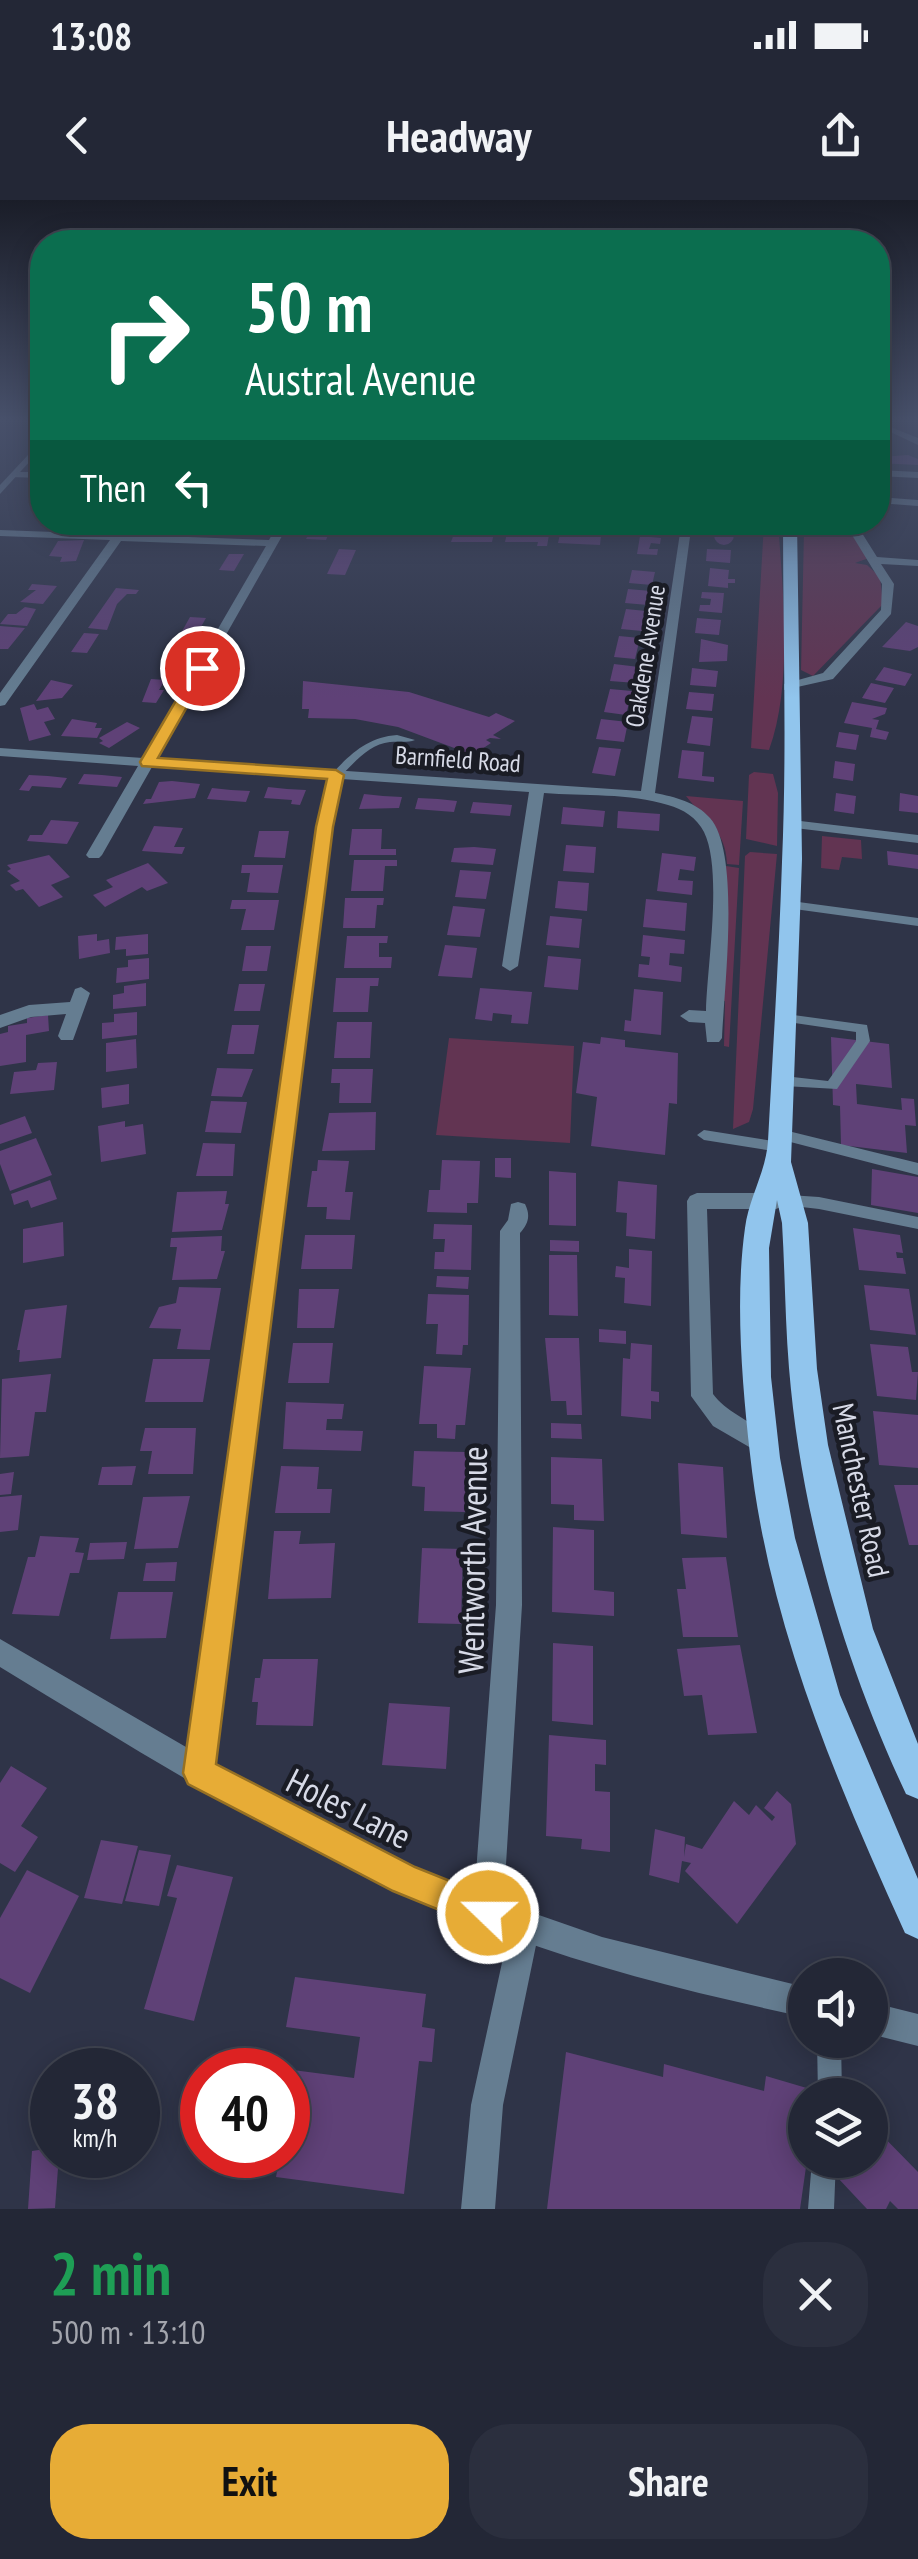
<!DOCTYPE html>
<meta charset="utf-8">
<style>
body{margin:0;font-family:"PT Sans Narrow",sans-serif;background:#2b2f3e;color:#f1f3f6;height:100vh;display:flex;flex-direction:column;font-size:38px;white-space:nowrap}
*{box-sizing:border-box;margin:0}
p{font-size:32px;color:#a3a5ad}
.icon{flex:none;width:55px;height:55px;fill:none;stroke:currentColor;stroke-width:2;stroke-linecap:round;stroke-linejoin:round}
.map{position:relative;height:2009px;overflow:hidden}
.drawer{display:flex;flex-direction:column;background:#232736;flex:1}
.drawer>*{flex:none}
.guide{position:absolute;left:30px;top:30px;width:860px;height:305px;border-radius:40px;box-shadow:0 5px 25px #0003,0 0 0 2px #404451;background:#0b6e4f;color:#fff;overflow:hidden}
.tools{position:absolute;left:788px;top:1758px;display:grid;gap:20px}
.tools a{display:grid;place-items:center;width:100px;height:100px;border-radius:50%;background:#232736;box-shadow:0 5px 25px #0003,0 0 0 2px #404451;font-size:50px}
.speed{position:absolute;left:30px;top:1848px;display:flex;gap:20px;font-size:50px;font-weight:700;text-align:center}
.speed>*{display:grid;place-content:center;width:130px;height:130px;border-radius:50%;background:#232736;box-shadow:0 5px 25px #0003,0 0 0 2px #404451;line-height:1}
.speed small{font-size:25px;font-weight:400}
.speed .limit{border:15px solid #d22;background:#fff;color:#111}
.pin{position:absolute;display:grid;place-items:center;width:85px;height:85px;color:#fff;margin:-42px;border:5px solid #fff;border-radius:50%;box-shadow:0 2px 10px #0007}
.me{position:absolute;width:110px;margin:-55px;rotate:292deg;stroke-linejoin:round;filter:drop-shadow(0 0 8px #0008)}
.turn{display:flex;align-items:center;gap:35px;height:210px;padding:0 50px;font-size:45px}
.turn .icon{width:130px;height:130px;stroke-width:2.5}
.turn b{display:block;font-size:70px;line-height:85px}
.then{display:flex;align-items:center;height:95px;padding:0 50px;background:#0003;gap:20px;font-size:38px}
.round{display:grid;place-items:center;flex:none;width:105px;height:105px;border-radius:40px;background:#2b2f3e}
.summary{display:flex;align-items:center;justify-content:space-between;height:170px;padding:0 50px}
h1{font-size:60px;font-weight:800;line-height:75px;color:#1e9e55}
.button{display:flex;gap:20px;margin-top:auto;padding:20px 50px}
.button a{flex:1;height:115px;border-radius:40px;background:#e7ac36;color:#111;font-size:40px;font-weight:800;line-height:115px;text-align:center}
.button a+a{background:#2b2f3e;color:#f1f3f6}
.status{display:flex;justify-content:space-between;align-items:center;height:70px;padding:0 50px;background:#232736;direction:ltr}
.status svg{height:28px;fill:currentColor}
header{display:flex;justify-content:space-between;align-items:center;height:130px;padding:0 50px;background:#232736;font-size:45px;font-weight:800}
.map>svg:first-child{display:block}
.green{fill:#623452}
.building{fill:#5f4177}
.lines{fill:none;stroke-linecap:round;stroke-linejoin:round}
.service{fill:#657d91;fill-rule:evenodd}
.minor{fill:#657d91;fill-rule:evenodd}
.tertiary{fill:#657d91;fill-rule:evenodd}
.primary{fill:#91c5ed;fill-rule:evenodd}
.route{fill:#e7ac36;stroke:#967023;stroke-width:2.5}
.labels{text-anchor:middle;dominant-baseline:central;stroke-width:9;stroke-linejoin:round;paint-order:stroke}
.far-street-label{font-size:25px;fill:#d7dae7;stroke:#1a1c25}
.street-label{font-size:30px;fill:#d7dae7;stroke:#1a1c25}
.near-street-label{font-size:35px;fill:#d7dae7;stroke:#1a1c25}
</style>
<div class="status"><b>13:08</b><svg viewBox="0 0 49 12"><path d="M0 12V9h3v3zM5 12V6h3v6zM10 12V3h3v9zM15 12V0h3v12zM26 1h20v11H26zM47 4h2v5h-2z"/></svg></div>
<header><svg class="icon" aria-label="back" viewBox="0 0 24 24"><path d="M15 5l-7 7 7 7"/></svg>Headway<svg class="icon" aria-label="share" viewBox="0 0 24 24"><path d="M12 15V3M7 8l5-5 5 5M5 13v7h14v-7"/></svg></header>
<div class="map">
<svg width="918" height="2009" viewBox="0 0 918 2009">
<rect width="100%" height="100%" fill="#2f3448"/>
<path class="green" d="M764,323h14c5,69 15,161 -9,227l-18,-2z
M816,327l39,9 14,22 -14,5 12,2 13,12 3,27 -70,72 -12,-6 3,-139z
M754,572l19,2 5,19 -1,53 -31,-7 3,-64z
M686,596l57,5 -4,64 -12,-1c-1,-34 -23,-45 -41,-68z
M822,636l39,4 1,19 -20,-2 -3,13 -18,-2z
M750,652l27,2 -24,255 -4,13 -16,7 12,-273z
M726,666l13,2 -10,179 -5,-1 1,-45 -8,-1z
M449,838l125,8 -4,97 -134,-8z"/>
<path class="building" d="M878,249l3,8 27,-2 10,4v6l-40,-2z
M315,322h19l-8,18 -20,-1z
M363,324l20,1 21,1 -3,8 -41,-3z
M714 335a10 10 0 1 1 20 0a10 10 0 1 1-20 0Z
M455,331l24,4 1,-3 14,1 -2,9h-41z
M507,333l42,2 -2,11h-10l1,-4h-33z
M560,334l41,2 -1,9 -42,-2z
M640,336l21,2 -1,6 -9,-1 -2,6h9l-1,6 -20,-1z
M84,340l-8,21 -16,1 2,-5 -13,-1 9,-15z
M339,349l17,1 -11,25 -18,-1z
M707,349l24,1 -1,13 -24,-2z
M229,354h15l-10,17 -15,-1z
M710,368l19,2 -1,9h7v4h-7v5l-20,-2z
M632,370l23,2 -3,13 -23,-2z
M32,384l25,2 -14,18 -23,-2 16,-12h-8z
M116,388l23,2 -3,4h-9l-10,10 -10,26 -19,-2z
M628,389l23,2 -3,14 -23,-2z
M702,392l22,1 -2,20 -23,-2 1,-6h10l1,-6 -10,-1z
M25,407l11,2 -9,17 -27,-2 8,-10h8z
M626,409l20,2 -4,20 -21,-2z
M190,417l16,1 -9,16 -16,-1z
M697,418l24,2 -2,15 -24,-2z
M906,422l12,4v21l-8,4 -28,-4z
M0,426l25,2 -17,21h-8z
M84,433l15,1 -12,19 -16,-1z
M619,436l21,2 -5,21 -21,-2z
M701,439l27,6 -1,16 -28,1z
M614,464l25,3 -3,16 -26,-2z
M884,467l28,7 -7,12 -30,-6z
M692,468l26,3 -2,16 -26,-2z
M151,479l14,1 -6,10h5l-8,13 -14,-1z
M51,480l22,5 -11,13 -26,3z
M303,481l106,11 80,25 7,-4 19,8 -22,14 8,4 -11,-1 -4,2 5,3 -18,12 -75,-28 -43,-8 -47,-1 1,-9h-7z
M871,483l23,5 -9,15 -23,-5z
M610,489l22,2 -6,24 -22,-3z
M689,492l25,2 -2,17 -26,-2z
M852,502l35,6 -2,6 -13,5 7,1 -3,9 13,3 -3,8 -16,-3 2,-9 -28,-5z
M34,504l3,6 11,-3 7,12 -11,3 7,13 -22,6 -9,-33z
M692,516l21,2 -3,28 -23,-3z
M72,519l25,4 -2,5h7l-5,10 -36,-2z
M601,519l27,3 -4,20 -28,-3z
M127,522l13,6 -31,20 -10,-5 4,-2 -4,-3z
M839,532l20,3 -3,15 -20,-3z
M599,547l22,2 -6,27 -23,-3z
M682,550l22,2 -2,24 12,1v5l-36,-4z
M835,561l20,3 -2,17 -20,-3z
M84,574l18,1 20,2 -5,10 -39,-3z
M29,575l19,1 19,2 -6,10 -29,-2 -3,5 -10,-1z
M172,581l28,3 -5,14 -52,6 3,-5h5l8,-17z
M268,587l19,2 19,1 -6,15 -9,-1 1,-4 -28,-2z
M212,588l19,2 19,1 -4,11 -39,-3z
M836,593l20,3 -2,18 -20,-3z
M900,593l18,3v17l-19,-2z
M364,594l19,2 19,1 -3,11 -40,1z
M418,598l20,1 19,2 -3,11 -39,-3z
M473,602l39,3 -2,11 -40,-3z
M563,607l42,4 -2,16 -42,-3z
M618,611l42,3 -1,17 -42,-3z
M51,620l28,2 -12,22 -40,-3 3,-6h12z
M154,626l29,2 -9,19h11l-3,7 -40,-3z
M352,629h30l-1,20h15v6h-47z
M259,631h30l-4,27 -31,-1z
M566,645l30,2 -2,26 -31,-2z
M474,647l22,2 -3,16 -42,-3 3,-14z
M887,651l31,4v14l-30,-4z
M662,653l34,4 -2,14 -14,-2 -2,11 15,1 -1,14 -35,-4z
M49,655l21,22 -19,8 12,12 -24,10 -16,-18 -7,2 -6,-6 10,-4 -13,-10 4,-2 -4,-4z
M354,660h43v6h-12l-2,25h-32z
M148,663l20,20 -21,8 -5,-4 -37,20 -12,-12 20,-8 -7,-7z
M242,665h41l-5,28 -31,-1 3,-19h-9z
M460,670l31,2 -5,27 -31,-2z
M558,681l31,2 -2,28 -32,-3z
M345,698h39l-1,7h-6l-2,23h-32z
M646,699l41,4 -2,28 -42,-4z
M232,700h47l-5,30h-33l5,-21h-16z
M453,706l32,3 -5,28 -33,-2z
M550,716l32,3 -3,29 -33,-3z
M97,734v7l12,-2 1,14 -31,6 -1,-23z
M148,734v20l-22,2v-7l-11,1 1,-13z
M643,735l42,5 -1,14 -14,-1 -1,12 13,2 -1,15 -43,-5 1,-13 10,1 1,-8 -9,-1z
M347,736h41l-1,7h-8v14h13l-1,11h-47z
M445,745l32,3 -5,30 -34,-2z
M246,746h25l-4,25h-25z
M548,756l33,3 -3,31 -34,-3z
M149,758v21l-33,4 1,-15 11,-1v-7z
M336,778h43l-1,8h-8l-2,26h-35z
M146,783v23l-33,3v-14l11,-2v-7z
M239,784h26l-5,27h-26z
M480,788l52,4 -4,32 -17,-1 1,-8 -19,-2 -1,8 -17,-2z
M634,789l29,3 -2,43 -37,-4 1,-11 6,1z
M137,812v23l-35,4v-16l12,-1v-8z
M48,815l1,16 -23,4v27l-26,4v-32l8,-2v-6l19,-3v-5z
M337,822h35l-2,36h-36z
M232,825h27l-5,29h-27z
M601,837l24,3v7l53,6 -1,51 -8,-1 -4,52 -74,-9 6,-49 -21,-4 7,-51 17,2z
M831,837l58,7 3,44 -36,-4 1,20 45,6 -1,-12 13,1 2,27 -11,-1 2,28 -66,-8 -1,-39 -7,-1z
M136,839l1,29 -31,4v-29z
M57,862l-3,28 -44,4 4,-22 22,-2 2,-7z
M217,868l36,1 -11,28 -31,-1z
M332,869h41l-2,34h-32l1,-20h-9z
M129,884v20l-27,4 -1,-20z
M211,901l36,1 -6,31 -36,-1z
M376,912l-1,38 -53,1 7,-38z
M25,916l7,17 -32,11v-19z
M125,921v6l18,-3 3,30 -45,8 -3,-36z
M36,938l16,37 -42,16 -10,-27v-13z
M203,943l32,1 -2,32h-37z
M495,958h16v20l-16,-1z
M318,960l31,1 -4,31h8l-3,28 -24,-1 1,-12h-20l5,-36h5z
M442,960l38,1 -2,42h-11v10l-40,-1 2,-22h11z
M872,969l46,8v36l-47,-8z
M549,971l27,2v53l-27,-1z
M50,980l7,19 -26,9 -3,-8 -14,5 -3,-11z
M618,981l39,4 -2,54 -29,-3 1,-23 -11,-1z
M227,991l-2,13h4l-7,26 -50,2 5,-40z
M63,1022l1,34 -41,7v-34z
M434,1024l38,1 -1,45 -37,-1 1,-17h9l1,-13h-12z
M853,1028l47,7 3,18 -7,-1 1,6h6l3,16 -47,-4z
M305,1035h50l-3,34h-51z
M222,1036l-1,15h4l-8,28 -45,1 5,-33h-7l1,-9z
M550,1040l29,1v11l-29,-1z
M629,1049l23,2 -1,55 -27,-3 1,-25 -10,-1 1,-11 13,2z
M549,1055h28l1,61 -29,-1z
M437,1076l32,1 -1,12 -32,-2z
M864,1085l45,4 7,46 -46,-5z
M179,1087l42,1 -11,62 -33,-1 4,-20 -32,-1 10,-21 17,-4z
M299,1089h40l-5,39h-37z
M428,1094l41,1 -1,50h-5l-1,10 -26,-1 2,-30h-12z
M67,1105l-6,53 -42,4 1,-12h-3l8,-40z
M599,1129l27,2v13l-27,-2z
M545,1138h34l3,77h-15l-1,-14h-15z
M293,1143h40l-4,40h-41z
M631,1143l21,2 -1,46 8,1v10l-8,-1v18l-30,-3 2,-58 7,1z
M870,1144l38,3 4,25h6l-2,28 -39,-4z
M153,1159h57l-7,43h-58z
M424,1166l47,2 -6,57h-9l-1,14 -18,-1v-14h-18z
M51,1174l-5,38h-11l-6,44 -29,2 2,-79z
M286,1202l58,2 -2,15h-15l-1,11 37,1 -2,20 -78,-2z
M873,1211l45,4v53l-39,-3z
M551,1223l30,1 1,15 -31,-1z
M145,1228h51l-3,46h-45l4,-23h-12z
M414,1251l53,1 -2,60 -41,-1 1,-24 -13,-1z
M551,1257l51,2 2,62 -30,-1v-15l-23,-1z
M678,1263l45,4 4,71 -46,-4z
M136,1266l-4,19h-34l4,-18z
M281,1266l38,1 -2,22h15l-2,24h-55z
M14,1272l-3,22 -11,1v-21z
M894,1285h24v60h-9z
M22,1295l-4,35 -18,2v-35z
M190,1296l-12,52 -44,1 9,-52z
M553,1327l41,3v60l20,2v24l-62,-4z
M274,1331h27l-2,13 36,-1 -4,55 -63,1z
M40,1336l39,2 -4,14 9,1 -5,20h-9l-11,43 -47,-2 16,-57h7z
M127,1342l-3,17 -37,1 3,-17z
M422,1348l41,1 -2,75 -43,-1z
M726,1357l12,80h-55l-6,-48h9l-4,-31z
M177,1362l-2,19h-32l3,-18z
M118,1392h55l-7,46 -56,1z
M553,1443l40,3v79l-41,-4z
M740,1445l17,88 -49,2 -6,-40 -18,1 -7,-47z
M263,1459h55l-5,67 -57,-1 2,-23h-6l3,-24h5z
M389,1503l61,4 -4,62 -64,-4z
M549,1535l57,5v25l-11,-1v27l15,1v60l-29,-3 1,-10 -36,-3z
M11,1566l36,22 -26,38 17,11 -23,35 -15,-9v-80z
M777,1591l14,13 5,40 -59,80 -52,-53 6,-8 -9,-2 -3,22 -30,-8 6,-46 30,8 -1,20 2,-13 16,5 32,-48 15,14 7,-10 16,16 3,-4 -11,-9z
M101,1640l37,6 -16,58 -38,-6z
M139,1650l32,5 -12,51 -34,-5z
M177,1665l56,12 -39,144 -50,-12 33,-111 -10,-2z
M27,1670l52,26 -49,97 -30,-15v-60z
M295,1777l131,17 -4,33 13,2 -3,33 -13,-1 -15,133 -128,-17 4,-22h8v-50l5,-35 61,8 6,-41 -74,-10z
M566,1852l97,25 1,-13 100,27 2,-15 61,18 -22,1 2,65 -7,49h-253z
M870,1923l48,49v37h-20l-8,-8 -4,8h-19l-30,-32 10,-17h23z
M52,1948v7h7l-4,53 -27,1 4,-58z"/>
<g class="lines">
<path class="service" d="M397,535l18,5c-8,3 -15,1 -25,2 -21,2 -36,21 -50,35l-9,-2c19,-21 37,-38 66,-40z
M791,701l127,17v8l-131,-18v-6z
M786,814l81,11 3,16 -33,48 -53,-3 -7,-5 7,-5 44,5 28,-40v-9l-75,-11 -2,-3z
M780,929l138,34v12l-143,-37 -2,-4z
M704,930l75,12 7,5 -7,5 -75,-12 -7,-5z
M789,995l30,2 99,20v12l-99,-20 -35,-4 -2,-4 2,-4z
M817,1840h24l1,55h-24z
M812,1960h24l-2,49h-26z"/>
<path class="minor" d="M878,222l40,16v7l-40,-19z
M878,270l40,2v6l-40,-2z
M15,272h27v6l-31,-1z
M878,297l40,3v6l-40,-3z
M279,322h11l-134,236 485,33 39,-258 -156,-11 157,4 1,-4h10l-37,271c20,4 41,9 55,25 31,35 14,170 12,220l-3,4h-12l-2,-19 -16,-1 -9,-6 9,-6 17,1c1,-45 17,-140 -2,-179 -7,-14 -21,-23 -36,-27 -38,-12 -85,-9 -124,-12l-26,173 -8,5 -8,-5 27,-174 -187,-13 -11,48 -118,946 -4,10 -10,4 -10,-4 -4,-10 132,-946 11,-48 -176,-12 -50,88 -3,3h-10l-3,-3 52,-89 -138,-10v-8l143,10 123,-212 -145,-5 -116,164 -5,1v-13l110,-153 -110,-4v-6l269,10z
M844,322h11l22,35 41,3v6l-37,-2 13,20 -3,30 -58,65 -49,11v-6l39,-11 58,-63 1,-26z
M792,620l126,15v8l-131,-16v-6z
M81,787l9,6 -17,47h-12l-3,-4 8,-22 -35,3 -31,11v-13l29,-10 41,-3 5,-13z
M697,993h79l7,3 3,5 -3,5 -7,3h-69l6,185c16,22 53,33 62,50l-4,7 -8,4 -50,-29 -22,-30 -4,-195 3,-5z
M518,1002l7,2c6,12 3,20 -5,29l2,372 -19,308 -4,11 -11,4 -11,-4 -4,-11 23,-308 4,-374 8,-11 3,-16z
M525,1711l11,4 4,11 -37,179 -8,104h-34l10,-104 39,-179 4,-11z"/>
<path class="tertiary" d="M42,240v8l-42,46v-9z
M0,1439l260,151 103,54 95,43 144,50 203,50v30c-122,-26 -243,-56 -358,-105 -157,-65 -302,-157 -447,-245z
M870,1802l48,12v32l-48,-12z"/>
<path class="primary" d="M783,322h14l5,337 -11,303 17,61 9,146 11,76 45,184 45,115v55l-12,-5c-62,-132 -105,-279 -117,-426 -4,-48 -4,-97 -7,-145l-5,-23 -8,48 2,129 9,81 15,80 45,157 78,184v60l-13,-6c-69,-152 -137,-311 -155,-479 -8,-71 -15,-156 -5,-226 4,-31 21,-56 23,-87 5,-93 11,-186 14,-279 5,-113 1,-226 1,-340z"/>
</g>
<linearGradient id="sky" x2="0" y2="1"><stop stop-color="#1a1d28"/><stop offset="0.44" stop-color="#47506a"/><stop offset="1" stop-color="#47506a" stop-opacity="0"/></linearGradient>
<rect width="918" height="498" fill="url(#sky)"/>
<path class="route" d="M202,464l7,4 -51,90 178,12 8,5 -11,52 -117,937 199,103 85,34 5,12 -5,12 -12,5 -95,-39 -205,-107 -5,-11 133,-946 11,-48 -185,-13 -2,-4 55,-94z"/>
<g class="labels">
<g class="far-street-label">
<text transform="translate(645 456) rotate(-81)">Oakdene Avenue</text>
<text transform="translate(458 559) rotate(4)">Barnfield Road</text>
</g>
<g class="street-label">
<text transform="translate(862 1290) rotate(78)">Manchester Road</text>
</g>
<g class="near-street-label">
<text transform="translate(472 1360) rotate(-89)">Wentworth Avenue</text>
<text transform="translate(349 1608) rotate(27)">Holes Lane</text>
</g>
</g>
</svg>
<div class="tools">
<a><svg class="icon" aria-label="sound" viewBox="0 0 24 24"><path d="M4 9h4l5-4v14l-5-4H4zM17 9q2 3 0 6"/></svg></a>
<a><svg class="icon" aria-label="layers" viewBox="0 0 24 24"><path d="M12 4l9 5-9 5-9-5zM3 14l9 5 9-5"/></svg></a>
</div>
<div class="speed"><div>38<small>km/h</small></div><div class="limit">40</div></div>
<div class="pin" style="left:202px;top:468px;background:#d93025"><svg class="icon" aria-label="arrive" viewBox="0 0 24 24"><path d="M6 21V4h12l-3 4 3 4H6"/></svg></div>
<svg class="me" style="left:488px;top:1713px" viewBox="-20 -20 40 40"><circle r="17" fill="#e7ac36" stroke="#fff" stroke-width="3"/><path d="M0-11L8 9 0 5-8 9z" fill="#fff"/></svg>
<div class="guide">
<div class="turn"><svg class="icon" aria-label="right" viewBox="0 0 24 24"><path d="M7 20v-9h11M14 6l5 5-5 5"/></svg><div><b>50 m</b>Austral Avenue</div></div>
<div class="then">Then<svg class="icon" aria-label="left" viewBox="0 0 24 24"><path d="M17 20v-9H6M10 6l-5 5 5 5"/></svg></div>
</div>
</div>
<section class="drawer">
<div class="summary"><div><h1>2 min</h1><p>500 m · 13:10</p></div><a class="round"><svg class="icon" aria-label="close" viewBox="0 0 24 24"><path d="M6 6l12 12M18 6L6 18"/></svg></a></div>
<div class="button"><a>Exit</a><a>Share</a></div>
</section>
